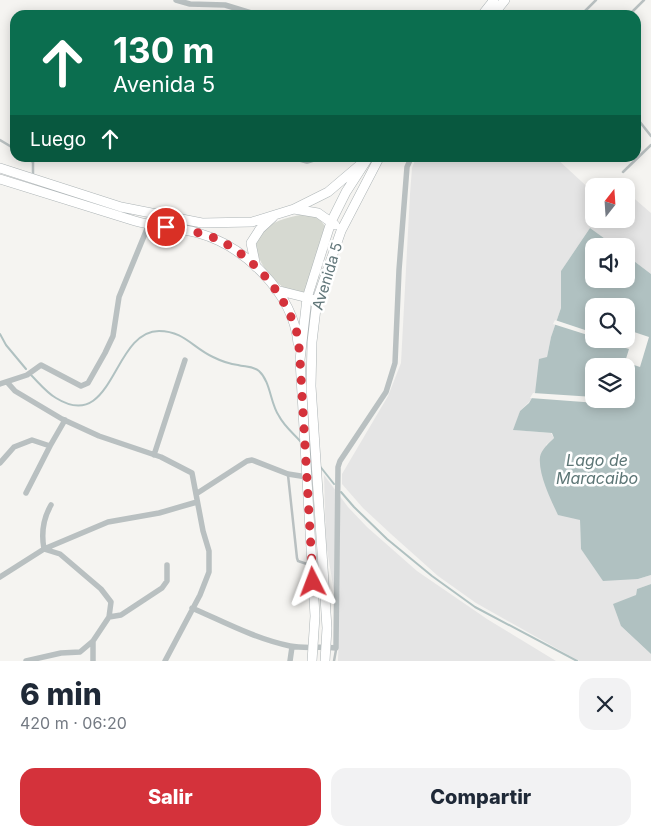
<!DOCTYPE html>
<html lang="es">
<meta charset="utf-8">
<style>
body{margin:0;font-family:Inter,sans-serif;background:#f2f2f3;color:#1f2937;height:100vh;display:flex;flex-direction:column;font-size:19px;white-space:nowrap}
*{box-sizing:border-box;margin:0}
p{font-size:16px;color:#747a83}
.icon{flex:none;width:28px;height:28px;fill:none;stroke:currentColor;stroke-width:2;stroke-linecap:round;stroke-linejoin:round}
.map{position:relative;height:661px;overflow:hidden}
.sheet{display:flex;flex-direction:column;background:#fff;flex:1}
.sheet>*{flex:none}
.top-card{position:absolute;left:10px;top:10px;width:631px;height:152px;border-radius:15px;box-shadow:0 2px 12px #0003;background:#0b6e4f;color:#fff;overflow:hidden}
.needle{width:32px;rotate:17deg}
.buttons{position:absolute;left:585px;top:178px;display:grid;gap:10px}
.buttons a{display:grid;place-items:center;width:50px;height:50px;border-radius:10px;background:#fff;box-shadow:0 2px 12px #0003;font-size:25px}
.pin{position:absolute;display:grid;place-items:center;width:42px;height:42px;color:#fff;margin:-21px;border:2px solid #fff;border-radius:50%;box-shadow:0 1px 5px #0007}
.me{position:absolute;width:55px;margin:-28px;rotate:357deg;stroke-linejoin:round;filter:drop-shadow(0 0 4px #0008)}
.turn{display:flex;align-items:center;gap:18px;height:105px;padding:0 20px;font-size:22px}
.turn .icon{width:65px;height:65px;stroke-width:2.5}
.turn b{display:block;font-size:35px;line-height:42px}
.then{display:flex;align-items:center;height:48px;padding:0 20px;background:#0003;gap:10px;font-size:19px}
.round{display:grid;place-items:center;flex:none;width:52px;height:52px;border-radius:15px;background:#f2f2f3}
.summary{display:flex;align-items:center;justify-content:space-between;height:85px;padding:0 20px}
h1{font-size:30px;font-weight:800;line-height:38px}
.primary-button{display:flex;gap:10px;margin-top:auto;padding:10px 20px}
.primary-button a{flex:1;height:58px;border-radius:15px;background:#d4323b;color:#fff;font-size:20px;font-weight:800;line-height:58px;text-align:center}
.primary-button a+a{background:#f2f2f3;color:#1f2937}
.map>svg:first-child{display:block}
.built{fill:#e5e5e5}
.green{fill:#d6d9d1}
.water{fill:#b0c1c1;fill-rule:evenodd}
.pier{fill:#f5f4f1}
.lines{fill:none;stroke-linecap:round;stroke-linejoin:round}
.stream{stroke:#b0c1c1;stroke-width:2}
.primary-casing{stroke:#adb4b6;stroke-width:10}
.service{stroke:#b9c0c1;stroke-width:2.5}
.minor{stroke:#b9c0c1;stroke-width:5.5}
.primary{stroke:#fff;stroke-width:9}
.route{stroke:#d4323b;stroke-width:9;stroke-dasharray:0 16.2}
.labels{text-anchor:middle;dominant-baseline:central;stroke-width:5;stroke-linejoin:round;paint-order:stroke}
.street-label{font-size:15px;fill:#62777a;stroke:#fff}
.water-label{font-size:16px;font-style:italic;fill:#5d7676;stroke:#fff}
</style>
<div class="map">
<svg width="651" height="661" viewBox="0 0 651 661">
<rect width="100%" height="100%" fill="#f5f4f1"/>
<path class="built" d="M416,158h140l38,35v26h32v-22l3,-3 22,19v61l-25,-19v-9h-11l-25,-18 -29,43v37l-10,29 -4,20 -14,41 -13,13 -6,19 37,3 3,5 -8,7 34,75 1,29 57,30 13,-4v9l-14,5 -1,6 -15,31 30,28v7h-72l-103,-58 -38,-27 -47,-42 -28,-26 -21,-24v-10l46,-78 13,-33 9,-169 2,-26z
M324,475l24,32 19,20 50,44 70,48 69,42h-218l1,-40 -13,-77z"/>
<path class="green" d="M306,214l12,3 7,9 -21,68c-8,-2 -19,-4 -25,-10 -14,-11 -35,-41 -14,-56 12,-8 27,-12 41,-14z"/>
<path class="water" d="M590,228l25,18h-21v33h32v-24l25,19v301l-13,4 -35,2 -22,-32 -1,-29 -22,-5c-7,-15 -20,-41 -18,-58 1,-7 9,-14 14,-19l-2,-5 -39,-3 7,-19 9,-8 6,-10 4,-34 8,-2 4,-20 10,-29v-37zM594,306h32v33h-32zM594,366h32v33h-32z
M651,584v70l-30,-28 -8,-22 23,-9 1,-6z"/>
<path class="pier" d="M555,320l39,13v4l-41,-13z
M634,332l15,5 -9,30 -15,-5 4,-13 -31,-10h14l18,6z
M533,393l61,4v2h31l-1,6 -94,-7z"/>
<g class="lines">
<path class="stream" d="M0,334l6,11 20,24
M31,375c8,8 16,18 25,23 58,36 56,-67 103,-67 25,0 34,17 54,26 8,4 16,7 25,8 7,2 15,1 21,6 12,11 11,32 20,45 5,10 15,18 22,26
M319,465l15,19
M341,492l13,15 33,32 45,37 43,31 102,54"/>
<g class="primary-casing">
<path id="primary" d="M482,15l12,-15
M493,15l12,-15
M0,168l121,39 81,16 50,-1 42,-13 34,-17 33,-28
M0,179c45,14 90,28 135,42 20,6 43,6 63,12 47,13 95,60 100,110
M294,209l24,4 17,12
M256,267l-5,-24 9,-14 13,-12
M276,290l36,9
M312,661l3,-45 -15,-256 7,-62 24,-76 15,-30 22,-34
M325,661l2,-33 -16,-242 1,-44 5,-42 24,-69 38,-73"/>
</g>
<path class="service" d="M581,15l15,-15
M629,15l15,-15
M636,117l15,19
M0,140l15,9
M26,158l7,4
M33,158v19
M623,172l28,-27
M288,475l9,83 1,3 12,4
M334,661l2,-11"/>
<path class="minor" d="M176,0l14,4 35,1 33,10
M296,158l11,3 10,-3
M7,382l8,9 47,28 37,17 62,21 31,16 11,58 6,20v21l-9,23 -35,66
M0,384l27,-9 14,-10 40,21 7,-3 17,-30 8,-17 6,-39 30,-73
M154,455l31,-95
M0,463l14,-16 18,-7 18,6 15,-26
M26,493l24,-47
M196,494l51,-33 5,-1 36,14 19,3
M0,577l44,-28 64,-27 51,-9 38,-11
M192,608c32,14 64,31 98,38 15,3 31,0 46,2l2,-181 2,-6 46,-69 9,-29 4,-93 8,-103 4,-9
M109,617l12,-2 41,-27 5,-7v-16
M93,641v20
M26,661l35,-8 19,-1 13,-11 16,-24 2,-15 -10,-13 -41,-35 -16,-5c-3,-16 -1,-30 7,-44
M290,661l2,-14"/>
<use href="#primary" class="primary"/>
</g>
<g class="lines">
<path class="route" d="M166,227c18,3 38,5 55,14 34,18 63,52 75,89 3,9 3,20 4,30l13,222"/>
</g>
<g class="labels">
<g class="street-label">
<text transform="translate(327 276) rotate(-73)">Avenida 5</text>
</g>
<g class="water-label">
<text x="597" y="460">Lago de<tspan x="597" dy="18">Maracaibo</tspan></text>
</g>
</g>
</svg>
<div class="buttons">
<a><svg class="needle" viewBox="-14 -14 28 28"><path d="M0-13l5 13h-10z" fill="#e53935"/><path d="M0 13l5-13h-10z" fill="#747a83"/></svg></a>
<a><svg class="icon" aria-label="sound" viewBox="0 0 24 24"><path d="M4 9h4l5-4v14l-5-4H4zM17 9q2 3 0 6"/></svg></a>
<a><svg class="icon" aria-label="search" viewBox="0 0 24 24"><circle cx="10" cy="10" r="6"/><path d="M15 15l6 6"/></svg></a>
<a><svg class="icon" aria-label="layers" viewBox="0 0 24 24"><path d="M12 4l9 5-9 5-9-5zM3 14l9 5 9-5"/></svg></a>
</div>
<div class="pin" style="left:166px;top:227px;background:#d93025"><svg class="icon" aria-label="arrive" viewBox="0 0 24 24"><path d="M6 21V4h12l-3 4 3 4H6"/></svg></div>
<svg class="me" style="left:313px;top:582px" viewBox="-20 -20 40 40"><path d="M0-17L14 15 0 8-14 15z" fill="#d4323b" stroke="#fff" stroke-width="4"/></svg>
<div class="top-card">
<div class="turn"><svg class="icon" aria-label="ahead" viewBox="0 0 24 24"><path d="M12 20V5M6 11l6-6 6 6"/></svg><div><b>130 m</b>Avenida 5</div></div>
<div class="then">Luego<svg class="icon" aria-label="ahead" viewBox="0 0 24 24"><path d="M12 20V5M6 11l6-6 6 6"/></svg></div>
</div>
</div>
<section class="sheet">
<div class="summary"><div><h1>6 min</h1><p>420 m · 06:20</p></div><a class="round"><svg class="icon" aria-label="close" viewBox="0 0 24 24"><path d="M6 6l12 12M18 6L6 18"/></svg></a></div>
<div class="primary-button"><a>Salir</a><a>Compartir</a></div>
</section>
